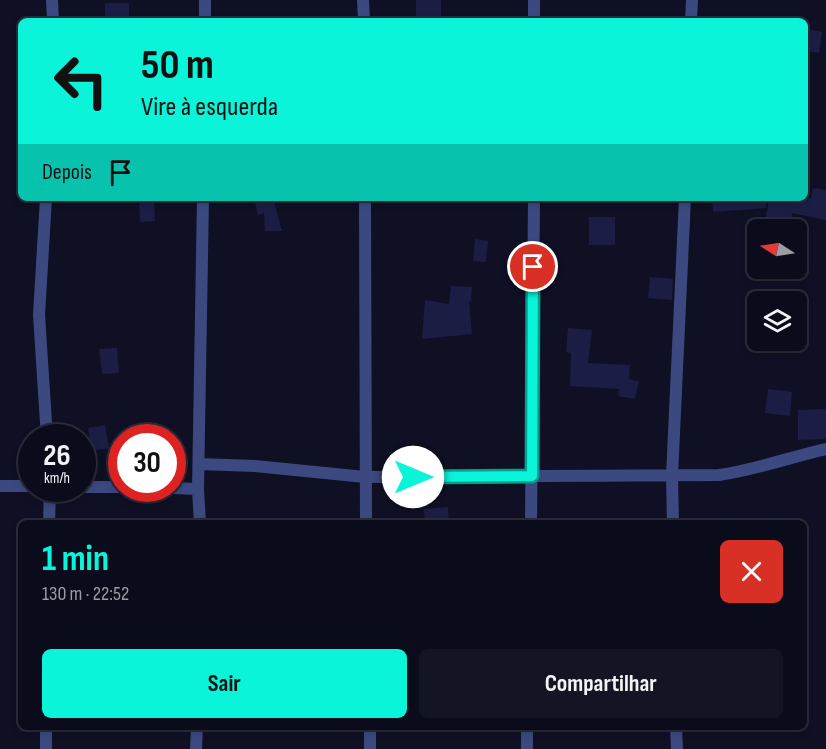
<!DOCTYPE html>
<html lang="pt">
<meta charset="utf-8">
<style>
body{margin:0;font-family:"Sofia Sans Condensed",sans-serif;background:#141524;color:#f1f3f6;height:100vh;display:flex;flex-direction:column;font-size:22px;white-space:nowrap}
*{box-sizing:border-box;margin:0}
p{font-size:20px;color:#9a9ba3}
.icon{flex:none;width:33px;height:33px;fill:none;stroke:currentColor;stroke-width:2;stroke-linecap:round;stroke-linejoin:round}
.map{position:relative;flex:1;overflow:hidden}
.drawer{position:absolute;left:18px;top:520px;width:789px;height:210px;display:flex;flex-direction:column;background:#0b0c1b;border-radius:9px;box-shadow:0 3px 9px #0003,0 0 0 2px #2b2c3a}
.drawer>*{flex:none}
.guide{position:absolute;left:18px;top:18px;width:790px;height:183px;border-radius:9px;box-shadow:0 3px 9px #0003,0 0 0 2px #2b2c3a;background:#09f4d9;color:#111;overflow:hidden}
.needle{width:39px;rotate:282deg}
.buttons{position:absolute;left:747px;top:219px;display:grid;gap:12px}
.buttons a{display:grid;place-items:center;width:60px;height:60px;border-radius:9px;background:#0b0c1b;box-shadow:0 3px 9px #0003,0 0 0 2px #2b2c3a;font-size:30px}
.speed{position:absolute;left:18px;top:424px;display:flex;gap:12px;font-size:30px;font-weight:700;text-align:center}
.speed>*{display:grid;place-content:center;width:78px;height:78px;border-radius:50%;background:#0b0c1b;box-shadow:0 3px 9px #0003,0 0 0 2px #2b2c3a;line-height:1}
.speed small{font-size:15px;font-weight:400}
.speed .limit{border:9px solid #d22;background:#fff;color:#111}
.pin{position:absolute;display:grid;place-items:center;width:51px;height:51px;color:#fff;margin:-26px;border:3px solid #fff;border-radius:50%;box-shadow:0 2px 6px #0007}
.me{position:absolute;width:66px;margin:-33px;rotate:90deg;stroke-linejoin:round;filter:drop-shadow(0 0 4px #0008)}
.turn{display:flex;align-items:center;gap:21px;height:126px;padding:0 24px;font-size:27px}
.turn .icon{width:78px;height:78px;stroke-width:2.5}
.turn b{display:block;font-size:42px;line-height:51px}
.then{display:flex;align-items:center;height:57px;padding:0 24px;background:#0003;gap:12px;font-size:22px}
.round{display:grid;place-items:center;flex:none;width:63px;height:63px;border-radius:9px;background:#141524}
.overview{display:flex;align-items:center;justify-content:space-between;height:102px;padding:0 24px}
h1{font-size:36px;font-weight:700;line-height:45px;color:#09f4d9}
.primary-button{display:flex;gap:12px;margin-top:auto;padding:12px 24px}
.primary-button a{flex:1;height:69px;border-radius:9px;background:#09f4d9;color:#111;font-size:24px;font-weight:700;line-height:69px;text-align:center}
.primary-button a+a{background:#141524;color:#f1f3f6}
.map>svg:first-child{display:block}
.building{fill:#1c1d44}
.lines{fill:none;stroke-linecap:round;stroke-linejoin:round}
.minor{stroke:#3c4981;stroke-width:12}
.route-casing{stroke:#069f8d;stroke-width:15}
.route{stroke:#09f4d9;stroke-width:10}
</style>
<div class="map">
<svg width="826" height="749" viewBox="0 0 826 749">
<rect width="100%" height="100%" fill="#0f1024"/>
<path class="building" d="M416,0h25v21h-25z
M105,3h24v18h-24z
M806,29l16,3 -3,21 -13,-2z
M813,188l13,2v30l-34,-7 -2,15 -25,-4 4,-26h42z
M139,198h15l1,23 -15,1z
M254,198h19l9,33h-17l-1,-18 -6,2z
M712,198h54v10l-53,4z
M589,217h26v28h-26z
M475,239l13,2 -2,21 -13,-1z
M650,277l23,2 -1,21 -24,-2z
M451,286l21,1 -1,15 -2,-1 3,33 -50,5 3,-39 24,4z
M568,328l24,2 -4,33 42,2 -1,14 10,2 -4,18 -17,-3 1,-7 -49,-3 1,-33 -5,-1z
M117,348l2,25 -17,1 -3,-25z
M768,389l24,3 -2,24 -25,-3z
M826,409v30l-28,1v-30z
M105,425l4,23 -17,3 -4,-23z
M448,507l1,17h-24l-1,-15z"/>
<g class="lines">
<path class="minor" d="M52,0l1,21
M363,0l1,21
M534,0v21
M205,21v-21
M691,21l1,-21
M46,198l-7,117 8,123
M365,198l1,326
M199,464l56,2 110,11 354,-2c36,-5 71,-18 107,-26
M0,486h32
M82,487h40
M172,488l26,1
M49,524l1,-35
M200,524l-2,-35 5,-291
M531,524l3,-326
M673,524l-1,-48 13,-278
M370,728v21
M676,728l1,21
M46,749v-21
M196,749l1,-21
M527,749v-21"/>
</g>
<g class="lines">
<g class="route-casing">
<path id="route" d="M413,477l119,-1 1,-209"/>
</g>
<use href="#route" class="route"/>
</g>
</svg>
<div class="buttons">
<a><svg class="needle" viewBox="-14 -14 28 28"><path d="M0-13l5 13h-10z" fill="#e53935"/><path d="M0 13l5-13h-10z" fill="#9a9ba3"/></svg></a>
<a><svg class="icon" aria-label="layers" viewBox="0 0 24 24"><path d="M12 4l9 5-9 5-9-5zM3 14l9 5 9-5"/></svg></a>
</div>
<div class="speed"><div>26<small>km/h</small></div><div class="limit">30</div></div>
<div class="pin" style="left:533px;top:267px;background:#d93025"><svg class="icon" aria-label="arrive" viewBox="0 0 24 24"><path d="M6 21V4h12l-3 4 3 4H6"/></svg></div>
<svg class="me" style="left:413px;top:477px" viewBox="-20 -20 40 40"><circle r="19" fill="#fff"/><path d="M0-13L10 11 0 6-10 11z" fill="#09f4d9"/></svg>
<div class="guide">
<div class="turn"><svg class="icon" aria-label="left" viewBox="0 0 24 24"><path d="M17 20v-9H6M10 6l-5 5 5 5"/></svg><div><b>50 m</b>Vire à esquerda</div></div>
<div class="then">Depois<svg class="icon" aria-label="arrive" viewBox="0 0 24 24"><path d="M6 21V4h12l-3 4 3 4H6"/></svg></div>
</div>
<section class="drawer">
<div class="overview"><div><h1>1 min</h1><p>130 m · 22:52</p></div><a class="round" style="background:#d93025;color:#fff"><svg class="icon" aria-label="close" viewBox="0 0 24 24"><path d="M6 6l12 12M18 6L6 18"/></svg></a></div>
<div class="primary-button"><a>Sair</a><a>Compartilhar</a></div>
</section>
</div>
